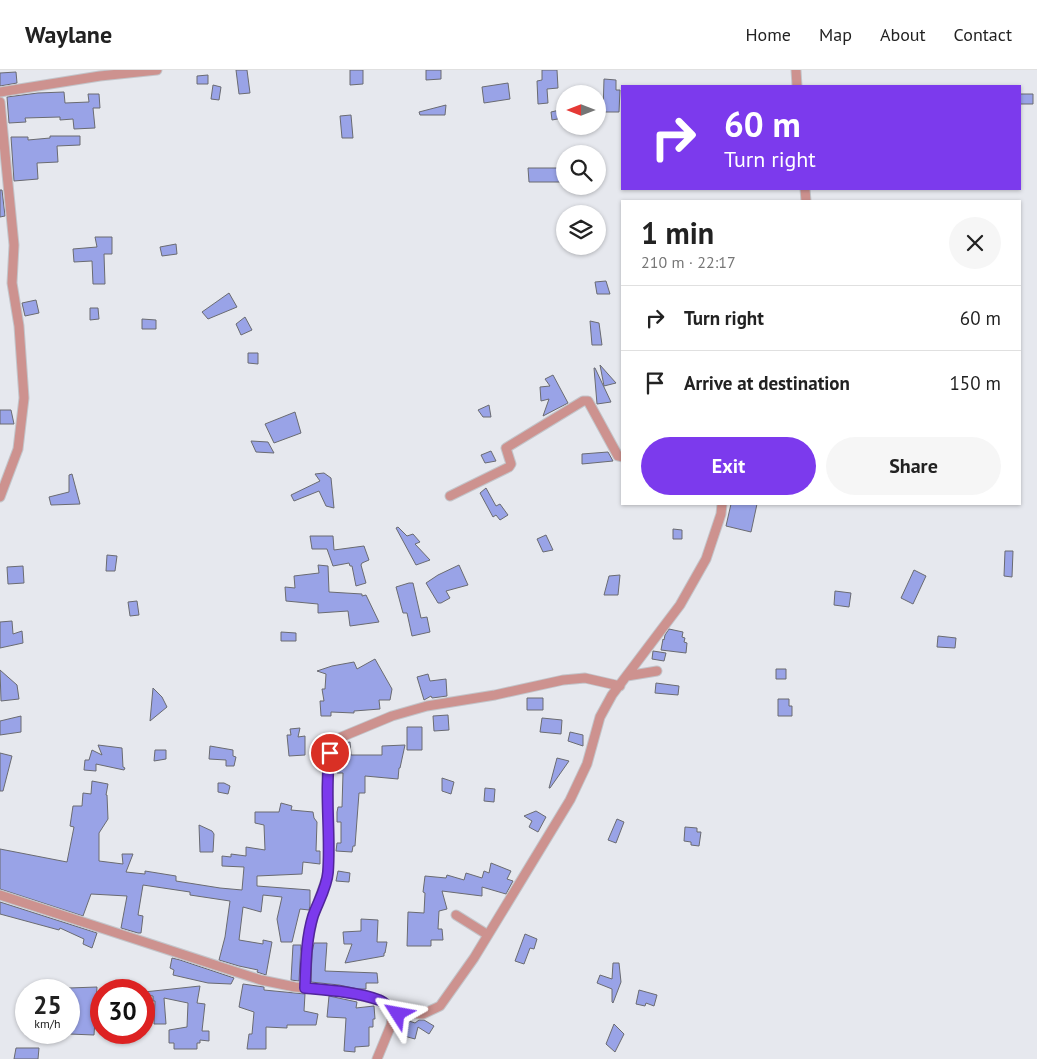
<!DOCTYPE html>
<meta charset="utf-8">
<style>
body{margin:0;font-family:"PT Sans",sans-serif;background:#f6f6f6;color:#222;height:100vh;display:flex;flex-direction:column;font-size:19px;white-space:nowrap}
*{box-sizing:border-box;margin:0}
p{font-size:16px;color:#767676}
.icon{flex:none;width:28px;height:28px;fill:none;stroke:currentColor;stroke-width:2;stroke-linecap:round;stroke-linejoin:round}
.map{position:relative;flex:1;overflow:hidden}
.side{position:absolute;left:621px;top:130px;width:400px;height:305px;display:flex;flex-direction:column;background:#fff;border-radius:0px;box-shadow:0 1px 4px #0004}
.side>*{flex:none}
.guide{position:absolute;left:621px;top:15px;width:400px;height:105px;border-radius:0px;box-shadow:0 1px 4px #0004;background:#7c3aed;color:#fff;overflow:hidden}
.needle{width:32px;rotate:270deg}
.controls{position:absolute;left:556px;top:15px;display:grid;gap:10px}
.controls a{display:grid;place-items:center;width:50px;height:50px;border-radius:50%;background:#fff;box-shadow:0 1px 4px #0004;font-size:25px}
.speed{position:absolute;left:15px;top:909px;display:flex;gap:10px;font-size:25px;font-weight:700;text-align:center}
.speed>*{display:grid;place-content:center;width:65px;height:65px;border-radius:50%;background:#fff;box-shadow:0 1px 4px #0004;line-height:1}
.speed small{font-size:12px;font-weight:400}
.speed .limit{border:8px solid #d22;background:#fff;color:#111}
.pin{position:absolute;display:grid;place-items:center;width:42px;height:42px;color:#fff;margin:-21px;border:2px solid #fff;border-radius:50%;box-shadow:0 1px 5px #0007}
.me{position:absolute;width:55px;margin:-28px;rotate:304deg;stroke-linejoin:round;filter:drop-shadow(0 0 4px #0008)}
.turn{display:flex;align-items:center;gap:18px;height:105px;padding:0 20px;font-size:22px}
.turn .icon{width:65px;height:65px;stroke-width:2.5}
.turn b{display:block;font-size:35px;line-height:42px}
.round{display:grid;place-items:center;flex:none;width:52px;height:52px;border-radius:26px;background:#f6f6f6}
.headline{display:flex;align-items:center;justify-content:space-between;height:85px;padding:0 20px}
h1{font-size:30px;font-weight:600;line-height:38px}
.button{display:flex;gap:10px;margin-top:auto;padding:10px 20px}
.button a{flex:1;height:58px;border-radius:30px;background:#7c3aed;color:#fff;font-size:20px;font-weight:600;line-height:58px;text-align:center}
.button a+a{background:#f6f6f6;color:#222}
ul{padding:0;list-style:none}
li{display:flex;align-items:center;gap:15px;height:65px;padding:0 20px;border-top:1px solid #e0e0e0}
li div{flex:1}
li b{display:block;font-size:19px}
li em{font-style:normal}
header{display:flex;align-items:center;gap:30px;box-sizing:border-box;height:70px;padding:0 25px;background:#fff;border-bottom:1px solid #e0e0e0}
header strong{font-size:24px}
nav{display:flex;gap:28px;margin-inline-start:auto;font-size:18px}
.map>svg:first-child{display:block}
.building{fill:#99a3e7;stroke:#6a6b71}
.lines{fill:none;stroke-linecap:round;stroke-linejoin:round}
.minor-casing{stroke:#c3c5ca;stroke-width:11}
.minor{stroke:#cd928f;stroke-width:9}
.route-casing{stroke:#51269a;stroke-width:12}
.route{stroke:#7c3aed;stroke-width:9}
</style>
<header>
<strong>Waylane</strong>
<nav><a>Home</a><a>Map</a><a>About</a><a>Contact</a></nav>
</header>
<div class="map">
<svg width="1037" height="989" viewBox="0 0 1037 989">
<rect width="100%" height="100%" fill="#e6e8ee"/>
<path class="building" d="M236,0h11l3,23 -11,1z
M350,0h13v14l-13,1z
M426,0h15v9l-15,1z
M542,0h15l1,18 -11,1 1,14 -10,1 -1,-23 5,-1z
M16,2l1,11 -17,3v-13z
M208,5v9h-11v-8z
M604,9l12,1v10h4l-1,22h-16z
M508,13l2,16 -26,4 -2,-16z
M213,15l8,2 -2,13 -8,-1z
M64,22l1,11 24,-1 -1,-8h11l1,14h-7l2,20 -21,1 -1,-10 -13,1v-3l-35,1 1,4 -17,1 -2,-26 31,-4z
M1020,24h13v10h-13z
M446,35l-1,10h-25l-1,-3z
M564,39l-1,9 -11,2 -1,-8z
M351,45l2,23h-11l-2,-22z
M50,66h30v9l-23,1 1,16 -21,1 1,16 -24,2 -3,-44h17v3l22,-2z
M528,98h37v14h-36z
M0,120h2l3,26 -5,1z
M95,167h17v17h-8l1,30h-12l-1,-23 -18,1 -1,-13 24,-2z
M176,174l1,10 -15,2 -2,-9z
M606,211l4,13h-13l-2,-12z
M229,223l8,14 -29,12 -6,-7z
M36,230l3,13 -14,3 -3,-13z
M90,238h8l1,11 -9,1z
M245,247l7,13 -11,5 -5,-11z
M142,249l14,1v9h-14z
M590,251l9,2 3,22h-10z
M248,283h10v11l-10,-1z
M600,295l16,18 -12,3z
M594,298h1l16,34 -14,2z
M553,305l15,28 -25,13 6,-17 -8,2 -1,-14 10,-1 -5,-7z
M489,335l2,12h-8l-5,-7z
M0,340h11l3,14h-14z
M295,342l6,21 -27,10 -9,-19z
M251,371l17,1 6,11 -18,-1z
M491,381l5,10 -11,2 -4,-8z
M608,382l5,9 -31,3v-10z
M324,403l7,5 3,30 -8,-2 -7,-15 -25,10 -3,-6 29,-14 -5,-7z
M72,404l8,30 -29,1 -2,-8 20,-5v-17z
M486,418l10,18 4,-2 8,11 -8,5 -4,-5 -3,2 -13,-24z
M731,434h26l-6,28 -25,-6z
M398,457l9,9 6,-2 7,8 -5,2 15,16 -14,5 -20,-37z
M673,459l9,1v9h-9z
M546,465l7,15 -10,2 -6,-13z
M310,466h23l1,14 30,-4 5,14 -7,3 -1,2 5,18 -10,3 -4,-20h-2l-1,-3 -16,3 -6,-17h-15z
M1005,481h8l-1,26 -8,-1z
M107,485l10,1 -2,15h-9z
M318,495l10,1 1,26 33,2v2l4,-1 13,27 -29,4 -2,-15 -30,2v-9l-32,-3 -1,-14 10,1 -1,-12 25,-3z
M459,495l9,20 -22,6 4,7 -9,5h-3l-12,-20 12,-8z
M23,496l1,17 -16,1 -1,-17z
M914,500l12,6 -13,28 -12,-6z
M620,505l-2,20h-14l5,-19z
M409,513h4l8,35 6,-1 3,15 -18,4 -5,-23h-4l-7,-26z
M835,521l16,2 -2,14 -15,-2z
M137,531l2,14 -9,1 -2,-14z
M12,551l1,13 9,-3 1,12 -23,5v-26z
M669,559l14,3 -1,5 3,1 -1,4 3,1 -1,10 -25,-3 2,-11 1,1 1,-5z
M281,562l15,1v8h-15z
M938,566l18,2 -1,10 -18,-1z
M653,581l13,2 -2,8 -12,-2z
M375,589l17,30 -2,11h-11l1,9 -26,2v2l-23,-1v4h-10l-1,-15h4l-2,-12h3l1,-15 -9,-3 15,-5 22,-4 3,7z
M776,599h10v10h-10z
M0,600l17,15 2,14 -18,2z
M428,604l2,7 16,-2 1,17 -15,2 -1,-2 -7,4 -7,-23z
M656,613l23,3 -1,9 -23,-2z
M153,618l9,9 5,10 -17,14z
M527,628h16v12h-16z
M778,629h11v7h3v10h-14z
M448,645l1,15 -15,1 -1,-15z
M21,646v16l-21,3v-14z
M542,648l20,2 -1,14 -21,-2z
M407,657h15v23h-15z
M300,658l-2,9 7,-1v19l-16,1 -2,-21h4l-1,-6z
M570,662l13,3v11l-15,-5z
M350,672l1,13h31v-9l23,-1 -5,23h-1l-1,11 -33,-3v17h-6l-4,53h-2l-1,6 -16,-1 1,-8h4v-21h-4v-10l1,-5h4l1,-34h-6l-1,-14h4v-11l3,-5z
M98,675l24,3 1,19 2,1 -1,2 -28,-6v7l-12,-1 1,-10h4l3,-10 10,5z
M210,676l23,4v6l3,1 -2,9h-8v-6l-17,-1z
M155,680h11v9l-12,2z
M0,683l12,3 -9,35h-3z
M557,688l12,3 -19,27h-1z
M442,708l12,4 -3,12 -9,-3z
M92,711l16,3 -2,11h1l1,24 -9,14v28l24,3 -1,-10h11l-7,18 19,2v-3l31,5v5l44,7 22,2 2,-23 -22,-1v-10l9,1v-3l15,2v-9l19,3 -1,-25 -9,-2v-11h24l2,-9 11,3 -1,4 22,2 1,6 3,4 -1,29h4v13l-17,-2 -1,12 -45,2v10l53,4v16l-1,4 -9,-1 -8,33h-11l-4,-23 5,-22 -19,-2 -2,17 -18,-5 -4,33 24,4v-4l9,2 -6,33 -9,-3 1,-2 -19,-4 -20,-6 6,-23 5,-36 -40,-6v-3l-47,-7 -5,30 5,1 -2,17h-3l-17,-5 6,-32 -36,-2 -8,22 -83,-27v-40l67,13 7,-35 -4,-1 3,-20h9l1,-13 8,1z
M218,713h6l6,3 -2,8 -10,-2z
M485,718l10,1 -1,13 -10,-1z
M536,741l10,6 -8,15 -9,-5 3,-6 -8,-5z
M617,749l7,3 -8,21 -8,-3z
M199,755l13,6 2,3 -1,18h-13z
M685,757l12,1v4h4l-2,14 -8,-1v-3l-7,-1z
M491,793l20,8 -4,8 6,2 -7,13 -24,-7v9l-40,-5 5,18 -8,2 -1,18h4l1,11h-12v6h-24l1,-34 16,1 1,-20 -2,-1 2,-16 21,2 1,-3 17,5 2,-7 16,5 2,-7 5,2z
M338,801l12,2 -1,9 -13,-1z
M0,832l97,31 -5,15 -9,-4 1,-5 -24,-11 -1,2 -59,-16z
M361,849l17,1 -1,22h10l-2,11h-1v3l-39,7 7,-19h-8l-1,-12 18,-1z
M525,864l12,5 -3,10 -4,-1 -6,16 -9,-3z
M314,873h13l-2,28 52,2 1,10h-12v6h-8l-19,-4 -28,-3 1,-29z
M293,875h8l-2,36 -8,-1z
M172,888l8,2 54,18 -3,6 -23,-1 -35,-8 1,-5 -4,-2z
M613,893h6l2,19 -8,21 -1,-1v-13l-15,-6 3,-8 12,4z
M243,914l21,3v3l41,4 -1,17 14,3 -2,11h-29v3l-21,-1v22h-19l2,-15h3l2,-22 -15,-5z
M200,916l-3,17 8,1 -3,27h7v10l-9,-1v3h-3v6h-23v-6h-5v-13l18,-3 1,-24 -24,-5 2,26h-12l1,-23h-2v-5l-9,-1v-3z
M97,917l-3,48 -25,-1v-46z
M639,920l18,5 -3,11 -8,-3 -1,3 -9,-2z
M329,926l28,6 -1,6 18,-2 1,13h-2v8h-4v19l-14,1v5l-11,-1 2,-33 -19,-1z
M419,950h5l10,6 -5,8 -11,-7 -3,12 -11,-3 5,-15 6,2z
M614,954l10,10 -9,18 -9,-8z
M16,978h23l-1,11h-24z"/>
<g class="lines">
<g class="minor-casing">
<path id="minor" d="M796,0l1,16
M0,22l100,-16 57,-6
M0,32l14,143 -2,38 7,43 5,72 -6,51 -18,48
M805,119l1,12
M450,426l59,-29 2,-3 -5,-16 77,-47h5l30,55 4,1
M627,606l30,-5
M0,825l261,85 34,7 43,4 32,7 12,3 11,10 5,2 25,1 17,-8 34,-48 96,-158 17,-36 13,-47 12,-22 68,-90 26,-46 15,-45 1,-10
M456,845l32,20
M305,918l1,-36 7,-35 15,-43 1,-32 -1,-73 2,-16 9,-15 53,-22 35,-10 68,-11 68,-15 22,-2 35,8
M377,989l14,-34 2,-14"/>
</g>
<use href="#minor" class="minor"/>
</g>
<g class="lines">
<g class="route-casing">
<path id="route" d="M330,683c-6,39 1,80 -2,119 -1,15 -10,30 -15,44 -7,23 -7,48 -8,72 23,2 53,4 74,12 7,3 12,10 19,14"/>
</g>
<use href="#route" class="route"/>
</g>
</svg>
<div class="controls">
<a><svg class="needle" viewBox="-14 -14 28 28"><path d="M0-13l5 13h-10z" fill="#e53935"/><path d="M0 13l5-13h-10z" fill="#767676"/></svg></a>
<a><svg class="icon" aria-label="search" viewBox="0 0 24 24"><circle cx="10" cy="10" r="6"/><path d="M15 15l6 6"/></svg></a>
<a><svg class="icon" aria-label="layers" viewBox="0 0 24 24"><path d="M12 4l9 5-9 5-9-5zM3 14l9 5 9-5"/></svg></a>
</div>
<div class="speed"><div>25<small>km/h</small></div><div class="limit">30</div></div>
<div class="pin" style="left:330px;top:683px;background:#d93025"><svg class="icon" aria-label="arrive" viewBox="0 0 24 24"><path d="M6 21V4h12l-3 4 3 4H6"/></svg></div>
<svg class="me" style="left:398px;top:944px" viewBox="-20 -20 40 40"><path d="M0-17L14 15 0 8-14 15z" fill="#7c3aed" stroke="#fff" stroke-width="4"/></svg>
<div class="guide">
<div class="turn"><svg class="icon" aria-label="right" viewBox="0 0 24 24"><path d="M7 20v-9h11M14 6l5 5-5 5"/></svg><div><b>60 m</b>Turn right</div></div>
</div>
<section class="side">
<div class="headline"><div><h1>1 min</h1><p>210 m · 22:17</p></div><a class="round"><svg class="icon" aria-label="close" viewBox="0 0 24 24"><path d="M6 6l12 12M18 6L6 18"/></svg></a></div>
<ul>
<li><svg class="icon" aria-label="right" viewBox="0 0 24 24"><path d="M7 20v-9h11M14 6l5 5-5 5"/></svg><div><b>Turn right</b></div><em>60 m</em></li>
<li><svg class="icon" aria-label="arrive" viewBox="0 0 24 24"><path d="M6 21V4h12l-3 4 3 4H6"/></svg><div><b>Arrive at destination</b></div><em>150 m</em></li>
</ul>
<div class="button"><a>Exit</a><a>Share</a></div>
</section>
</div>
